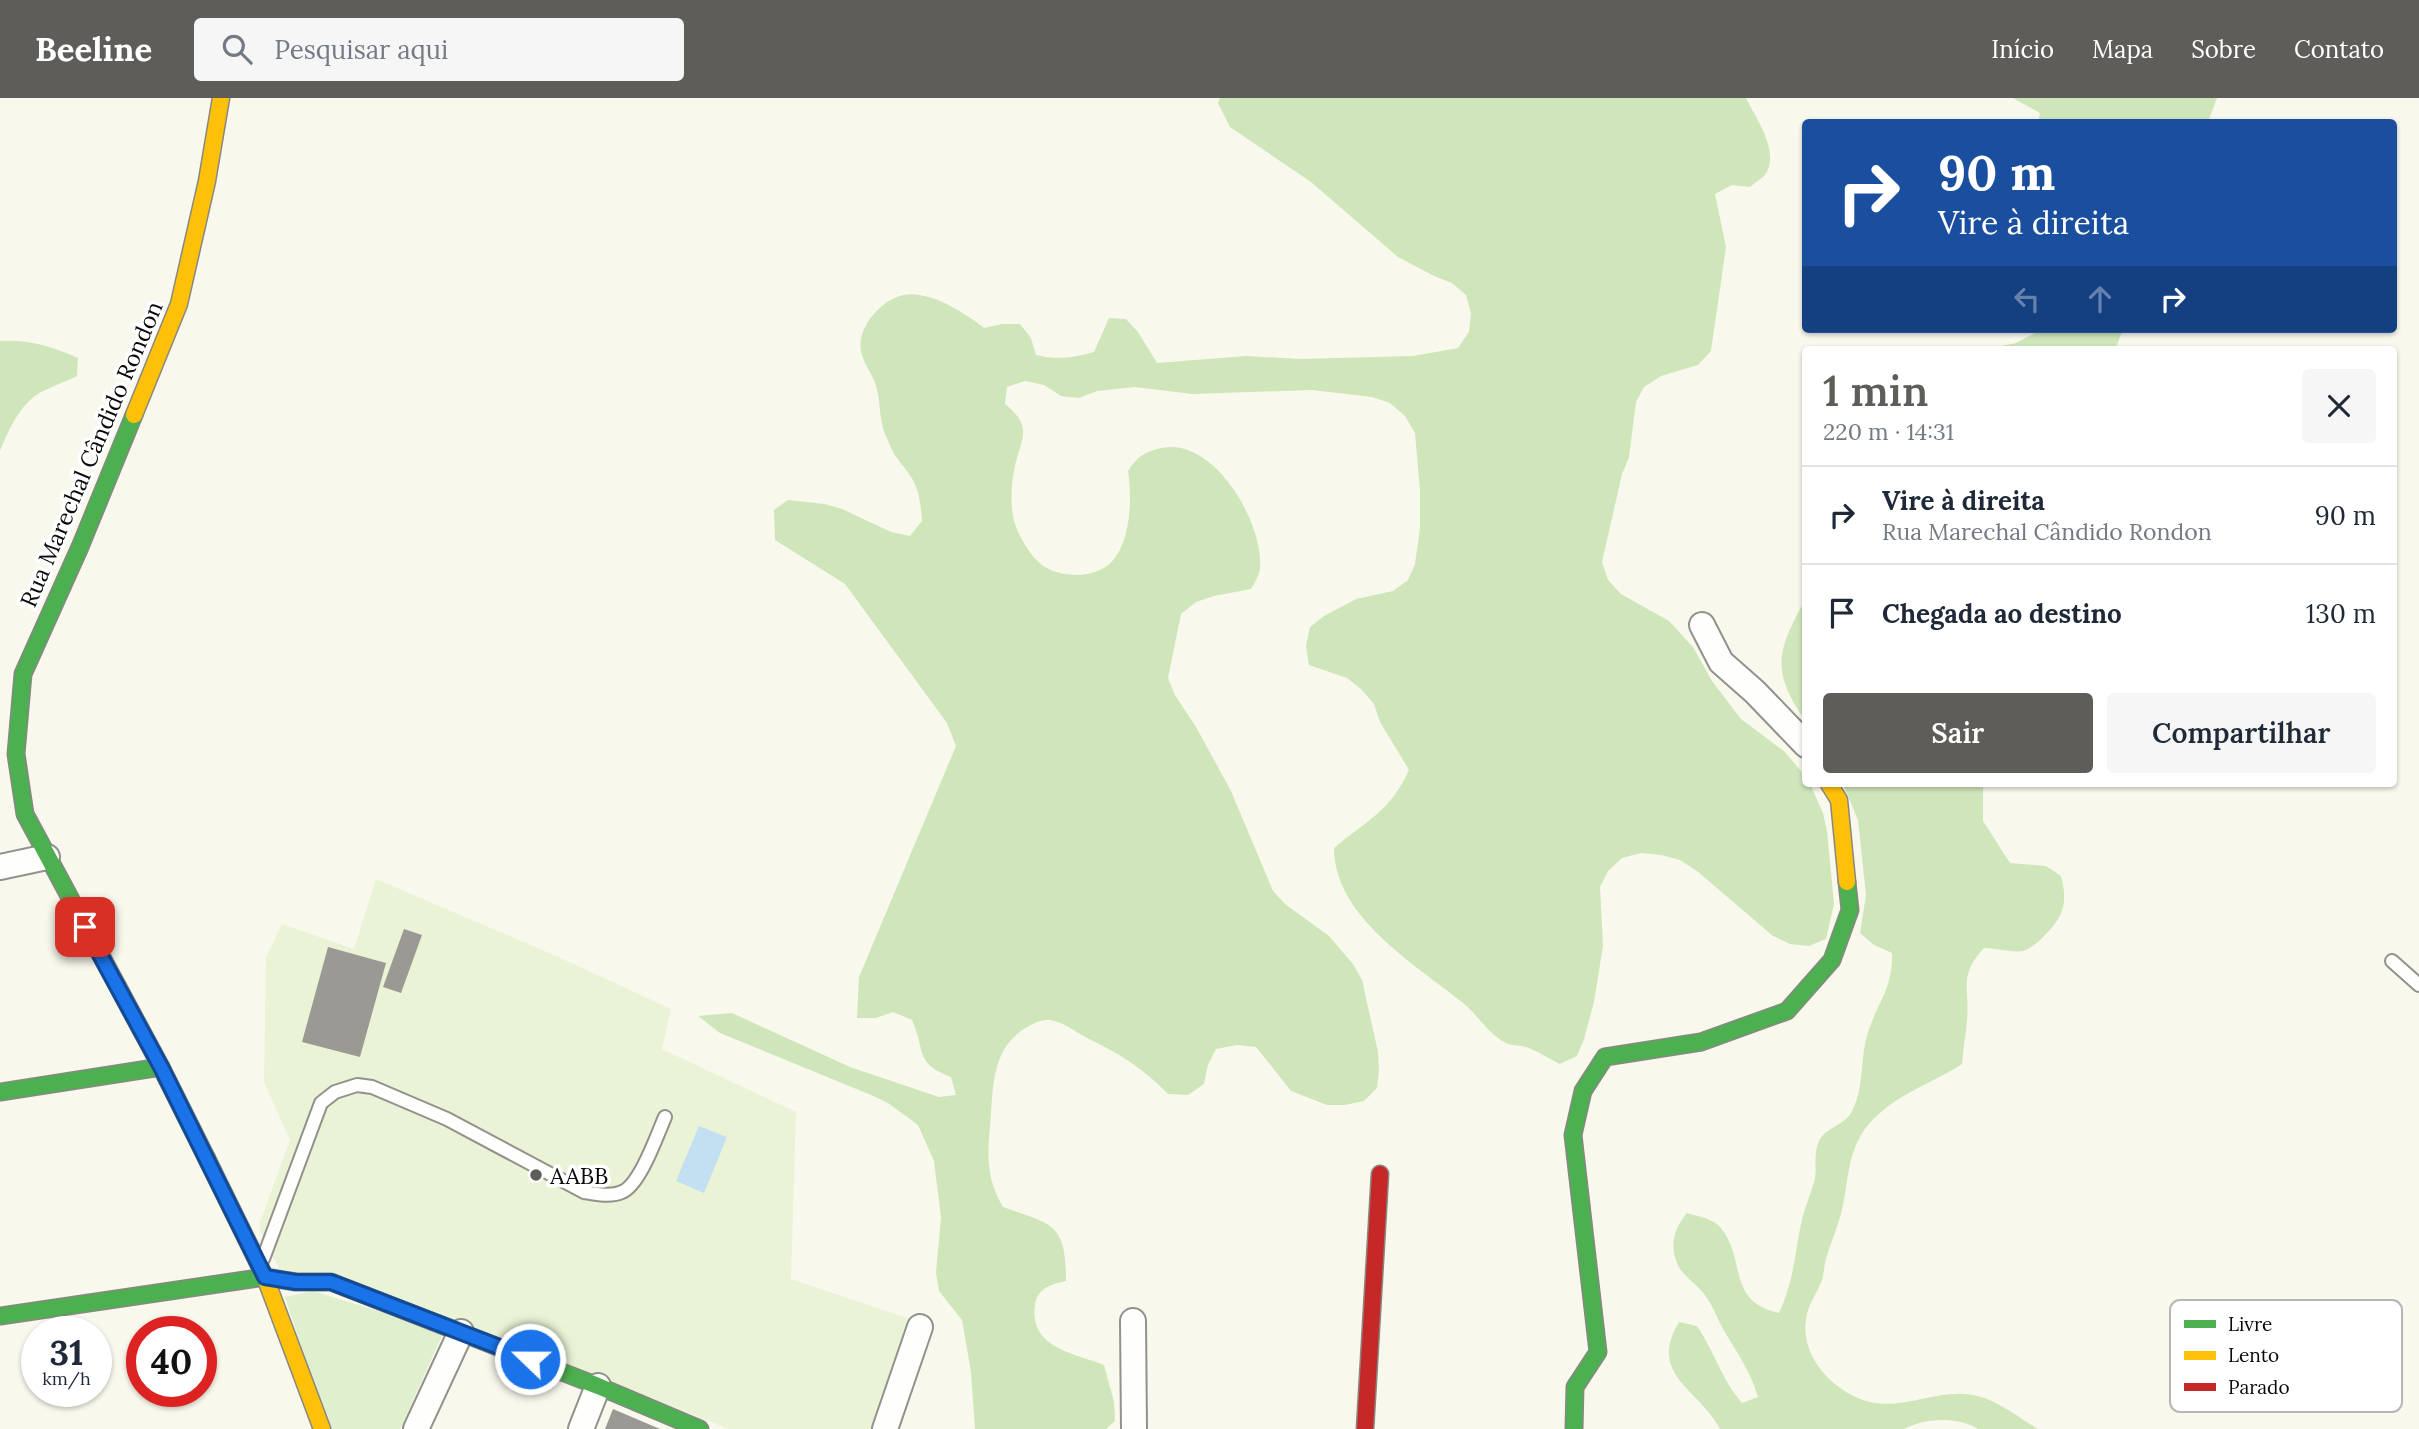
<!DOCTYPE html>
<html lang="pt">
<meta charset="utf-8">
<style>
body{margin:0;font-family:Lora,serif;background:#f6f6f7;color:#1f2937;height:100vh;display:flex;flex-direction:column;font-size:26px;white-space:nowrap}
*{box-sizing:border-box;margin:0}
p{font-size:23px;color:#747a83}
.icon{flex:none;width:38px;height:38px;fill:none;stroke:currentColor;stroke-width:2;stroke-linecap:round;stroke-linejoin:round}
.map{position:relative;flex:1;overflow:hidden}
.details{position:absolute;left:1802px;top:248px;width:595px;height:441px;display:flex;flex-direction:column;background:#fff;border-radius:7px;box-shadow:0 2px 5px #0004}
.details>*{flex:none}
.hud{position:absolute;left:1802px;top:21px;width:595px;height:214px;border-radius:7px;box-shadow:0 2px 5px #0004;background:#1a4fa0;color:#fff;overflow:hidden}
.speed{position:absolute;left:21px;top:1218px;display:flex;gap:14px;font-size:35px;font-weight:700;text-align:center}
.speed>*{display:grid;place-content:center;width:91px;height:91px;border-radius:50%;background:#fff;box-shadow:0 2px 5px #0004;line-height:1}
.speed small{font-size:18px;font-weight:400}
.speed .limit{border:10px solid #d22;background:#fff;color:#111}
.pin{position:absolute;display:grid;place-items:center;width:60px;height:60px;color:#fff;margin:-30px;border-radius:14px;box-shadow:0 4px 10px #0006}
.me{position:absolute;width:77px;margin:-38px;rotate:292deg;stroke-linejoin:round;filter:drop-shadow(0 0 5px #0008)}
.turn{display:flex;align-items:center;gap:24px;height:147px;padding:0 21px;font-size:32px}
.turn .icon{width:91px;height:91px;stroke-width:2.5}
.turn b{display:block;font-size:49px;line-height:60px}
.lanes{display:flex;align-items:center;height:66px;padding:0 21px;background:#0003;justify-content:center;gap:35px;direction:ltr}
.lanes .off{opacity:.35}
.round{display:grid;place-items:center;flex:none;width:74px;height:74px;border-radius:7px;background:#f6f6f7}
.summary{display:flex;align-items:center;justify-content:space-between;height:119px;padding:0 21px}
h1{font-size:42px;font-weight:600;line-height:52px;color:#5e5d59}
.button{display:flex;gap:14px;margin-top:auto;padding:14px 21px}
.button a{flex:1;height:80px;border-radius:7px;background:#5e5d59;color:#fff;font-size:28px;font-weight:600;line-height:80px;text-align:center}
.button a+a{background:#f6f6f7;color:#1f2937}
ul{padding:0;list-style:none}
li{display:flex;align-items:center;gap:21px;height:98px;padding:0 21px;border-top:2px solid #e0e1e3}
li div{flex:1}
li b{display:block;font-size:26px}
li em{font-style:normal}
header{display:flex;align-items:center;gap:42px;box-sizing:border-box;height:98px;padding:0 35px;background:#5e5d59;color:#fff}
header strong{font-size:33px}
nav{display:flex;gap:38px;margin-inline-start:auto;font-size:24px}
.search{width:490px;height:63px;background:#f6f6f7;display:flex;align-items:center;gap:18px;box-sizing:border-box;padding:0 24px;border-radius:7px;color:#747a83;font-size:26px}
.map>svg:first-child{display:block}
.green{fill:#e0efcd}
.forest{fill:#cfe6ba}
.pitch{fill:#eaf3d6}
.water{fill:#c3e0f3}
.building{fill:#9b9993}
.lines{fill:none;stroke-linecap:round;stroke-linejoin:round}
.lane-casing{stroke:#92918c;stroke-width:16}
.street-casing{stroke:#92918c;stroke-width:28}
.fast-casing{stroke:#888883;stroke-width:19}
.slow-casing{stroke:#888883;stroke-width:19}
.jam-casing{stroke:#888883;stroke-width:19}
.lane{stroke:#fefefc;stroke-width:12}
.street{stroke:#fefefc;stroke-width:24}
.fast{stroke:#4caf50;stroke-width:16}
.slow{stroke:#ffc107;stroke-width:16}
.jam{stroke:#c62828;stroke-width:16}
.route-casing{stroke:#114b97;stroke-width:18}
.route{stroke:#1a73e8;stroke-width:12}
.poi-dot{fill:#5e5d59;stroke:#fff;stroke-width:2.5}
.labels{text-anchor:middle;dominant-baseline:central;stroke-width:7;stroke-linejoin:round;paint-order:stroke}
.street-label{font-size:23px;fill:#0a0a0a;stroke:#fff}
.poi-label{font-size:23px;fill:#0a0a0a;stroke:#fff;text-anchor:start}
.key{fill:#fff;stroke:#b6b6b6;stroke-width:2}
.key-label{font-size:19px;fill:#0a0a0a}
</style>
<header>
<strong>Beeline</strong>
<div class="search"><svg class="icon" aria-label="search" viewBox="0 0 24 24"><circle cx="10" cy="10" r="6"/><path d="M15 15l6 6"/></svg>Pesquisar aqui</div>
<nav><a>Início</a><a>Mapa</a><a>Sobre</a><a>Contato</a></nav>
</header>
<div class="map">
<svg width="2419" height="1331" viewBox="0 0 2419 1331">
<rect width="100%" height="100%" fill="#f9f8ed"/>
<path class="green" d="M313,1193l131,40 -44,98h-72l-43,-132z"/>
<path class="forest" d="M1220,0h526c10,20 36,57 18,78 -4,4 -10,7 -14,11l-18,-2 -17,9 11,53 -15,104 -13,14 -37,11 -17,11 -8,15 -7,55 -7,17 -20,88 6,18 13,14 48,27 24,26 19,34 29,38 44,33 21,25v7h4l13,29 4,18 7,73 -8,35 -17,7 -19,-2 -17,-8 -76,-65 -17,-11 -19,-5 -20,-2 -19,5 -14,13 -8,16 3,59 -9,56 -10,37 -7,17 -17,8c-11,-5 -22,-13 -34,-17 -6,-2 -14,-1 -20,-4 -18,-9 -28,-28 -43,-40 -48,-39 -129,-86 -129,-155 32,-27 57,-37 75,-78l-29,-48 -6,-18 -13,-15 -14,-11 -38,-13 -3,-19 4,-19 14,-11 32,-17 37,-8 15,-11 7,-16 5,-36v-38l-5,-57 -10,-17 -15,-13 -18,-6 -60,-7 -120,4 -57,-7 -38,4 -18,7 -18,-2 -17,-11 -19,-4 -18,6 -2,17c31,25 14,36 9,67 -3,15 -4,38 1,53 5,14 17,35 30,43 20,12 55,11 69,-8 17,-21 18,-62 14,-88 9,-14 17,-20 34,-23 52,-11 102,75 98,121 -1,7 -5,13 -9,20l-37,7 -18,6 -15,12 -13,64 7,17 21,32 35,64 42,100 12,13 44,32 24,28 9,16 16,72 1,18 -2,18 -13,13 -19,4h-18l-36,-14 -35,-44 -19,-2 -21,4 -8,16 -4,19 -16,11 -20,-1c-23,-24 -49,-41 -79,-55 -12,-6 -25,-17 -39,-19 -10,-1 -21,5 -29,11 -27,20 -28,52 -30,83 -3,36 -7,61 12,93 49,18 63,15 63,74 -14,3 -29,7 -31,24 -6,43 38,48 69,60l10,37 1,19 -9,8h-131l-4,-57 -9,-52 -23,-29 -3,-18 5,-56 -7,-56 -16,-36 -30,-22 -17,-8 -151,-62 -22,-17 34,-3 118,54 89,30 17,-2 -5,-18c-37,-14 -25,-26 -39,-57l-19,-8 -17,6h-19l2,-41 97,-231 -9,-23 -102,-139 -70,-44 -1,-30 14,-10 37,4 17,5 49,23 19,4 12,-15c-1,-12 -2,-26 -7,-37 -6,-13 -18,-23 -24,-36 -3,-8 -8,-17 -9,-25 -3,-13 -2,-25 -6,-37 -3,-11 -13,-23 -15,-35 -4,-22 17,-47 36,-54 26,-11 67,15 87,31l18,-4h18l11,14 5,17c21,5 37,3 58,-3l15,-34 17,1 12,13 19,31 89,-7 55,3 112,-3 45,-8 11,-16 2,-19 -5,-18 -14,-12 -18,-7 -36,-19 -87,-75 -81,-55 -12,-24z
M2013,0h204l-9,24h-170l2,-9z
M2042,231h81l-8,21h-133l34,-7z
M0,243c28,-2 52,5 78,17l-1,18c-12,6 -24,10 -36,16 -21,12 -32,37 -41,59z
M1806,500v124c-36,-52 -29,-71 0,-124z
M1843,686h140v37l27,42 36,3 15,10c7,26 3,40 -16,59 -5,6 -15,14 -22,16 -11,2 -27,-3 -39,-3 -26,28 -14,39 -17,72 -1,15 -4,29 -5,44 -31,20 -68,31 -93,60 -23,27 -20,59 -28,90 -4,15 -11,30 -15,45 -2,7 -2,14 -4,21 -4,12 -12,21 -15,34 -9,38 21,73 56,86 37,13 73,-12 110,-5 23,4 45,22 65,34h-60c-20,-13 -54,-11 -74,0h-184c-21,-40 -73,-54 -41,-107l18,4c17,25 25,54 45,77l16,-6c-7,-25 -22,-46 -35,-68 -6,-11 -10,-23 -18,-34 -8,-11 -23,-19 -28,-32 -8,-19 -2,-36 10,-50 10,3 27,6 34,15 26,33 5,73 58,85 15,-33 15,-55 22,-89 3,-15 10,-30 14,-46 2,-13 -2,-25 4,-37 6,-13 25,-16 32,-28 13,-23 9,-48 15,-73 8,-35 27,-47 26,-87l-18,-8 -14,-12 6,-38 -8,-75z"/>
<path class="pitch" d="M376,781l178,76 117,54 -9,40 134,63 -5,167 119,40 -38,110h-143l-265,-105 -180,-46 -24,-47v-9l30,-82 -26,-58 2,-125 16,-33 72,25z"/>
<path class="water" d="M699,1028l28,11 -23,56 -28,-12z"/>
<path class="building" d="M404,831l18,6 -21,58 -18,-6z
M328,849l58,16 -26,94 -58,-15z
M613,1311l47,20h-55z"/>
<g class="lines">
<g class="lane-casing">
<path id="lane" d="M2392,863l27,24
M263,1161l58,-156 14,-11 22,-7 15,2 75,32 137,73c12,2 27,5 38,0 18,-7 35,-57 43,-75"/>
</g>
<g class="street-casing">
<path id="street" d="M1702,527l19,37 34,30 51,53
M0,769l47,-10
M1133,1223l1,108
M416,1331l45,-97
M581,1331l17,-43
M885,1331l35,-102"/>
</g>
<g class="fast-casing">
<path id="fast" d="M134,317l-54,132 -57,127 -7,80 9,60 136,253 46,92
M0,994l161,-25
M0,1218l265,-39 31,5h35l267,104 102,43
M1574,1331l1,-42 23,-35 -25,-217 10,-44 22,-34 96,-15 86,-31 45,-51 18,-50 -3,-28"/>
</g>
<g class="slow-casing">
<path id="slow" d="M134,317l45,-111 28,-123 14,-83
M1829,686l10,16 8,82
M207,1061l58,118 57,152"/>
</g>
<g class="jam-casing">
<path id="jam" d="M1365,1331l15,-255"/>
</g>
<use href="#lane" class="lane"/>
<use href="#street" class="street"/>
<use href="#fast" class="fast"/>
<use href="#slow" class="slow"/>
<use href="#jam" class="jam"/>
</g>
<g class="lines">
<g class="route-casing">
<path id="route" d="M85,829l76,140 104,210 31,5h35l199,77"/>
</g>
<use href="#route" class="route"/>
</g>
<circle class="poi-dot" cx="536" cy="1077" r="7"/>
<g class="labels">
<g class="street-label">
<text transform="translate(91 356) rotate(-67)">Rua Marechal Cândido Rondon</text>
</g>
<g class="poi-label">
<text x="550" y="1077">AABB</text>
</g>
</g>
<rect x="2170" y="1202" width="232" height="112" rx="10" class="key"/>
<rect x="2184" y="1222" width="32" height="8" fill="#4caf50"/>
<rect x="2184" y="1253" width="32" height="9" fill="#ffc107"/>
<rect x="2184" y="1285" width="32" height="8" fill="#c62828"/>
<g class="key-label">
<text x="2228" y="1233">Livre</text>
<text x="2228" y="1264">Lento</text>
<text x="2228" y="1296">Parado</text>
</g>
</svg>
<div class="speed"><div>31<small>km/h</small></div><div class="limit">40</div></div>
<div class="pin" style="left:85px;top:829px;background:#d93025"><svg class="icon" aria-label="arrive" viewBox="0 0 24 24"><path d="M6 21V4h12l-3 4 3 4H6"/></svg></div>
<svg class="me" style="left:530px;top:1261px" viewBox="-20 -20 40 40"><circle r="17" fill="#1a73e8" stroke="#fff" stroke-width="3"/><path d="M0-11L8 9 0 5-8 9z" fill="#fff"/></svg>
<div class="hud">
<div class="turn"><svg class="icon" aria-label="right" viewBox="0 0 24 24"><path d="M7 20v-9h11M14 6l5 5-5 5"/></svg><div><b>90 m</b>Vire à direita</div></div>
<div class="lanes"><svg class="icon off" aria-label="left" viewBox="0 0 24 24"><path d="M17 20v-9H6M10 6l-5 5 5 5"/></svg><svg class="icon off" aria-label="ahead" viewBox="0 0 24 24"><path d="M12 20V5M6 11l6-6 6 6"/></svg><svg class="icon" aria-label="right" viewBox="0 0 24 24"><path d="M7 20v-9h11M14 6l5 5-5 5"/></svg></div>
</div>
<section class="details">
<div class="summary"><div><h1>1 min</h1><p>220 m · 14:31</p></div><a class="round"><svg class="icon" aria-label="close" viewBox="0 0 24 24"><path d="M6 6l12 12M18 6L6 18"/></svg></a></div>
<ul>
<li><svg class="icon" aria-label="right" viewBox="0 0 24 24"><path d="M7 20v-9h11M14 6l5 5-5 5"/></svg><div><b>Vire à direita</b><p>Rua Marechal Cândido Rondon</p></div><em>90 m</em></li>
<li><svg class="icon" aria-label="arrive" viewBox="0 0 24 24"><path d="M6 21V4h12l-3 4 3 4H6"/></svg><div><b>Chegada ao destino</b></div><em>130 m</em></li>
</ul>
<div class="button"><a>Sair</a><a>Compartilhar</a></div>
</section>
</div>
